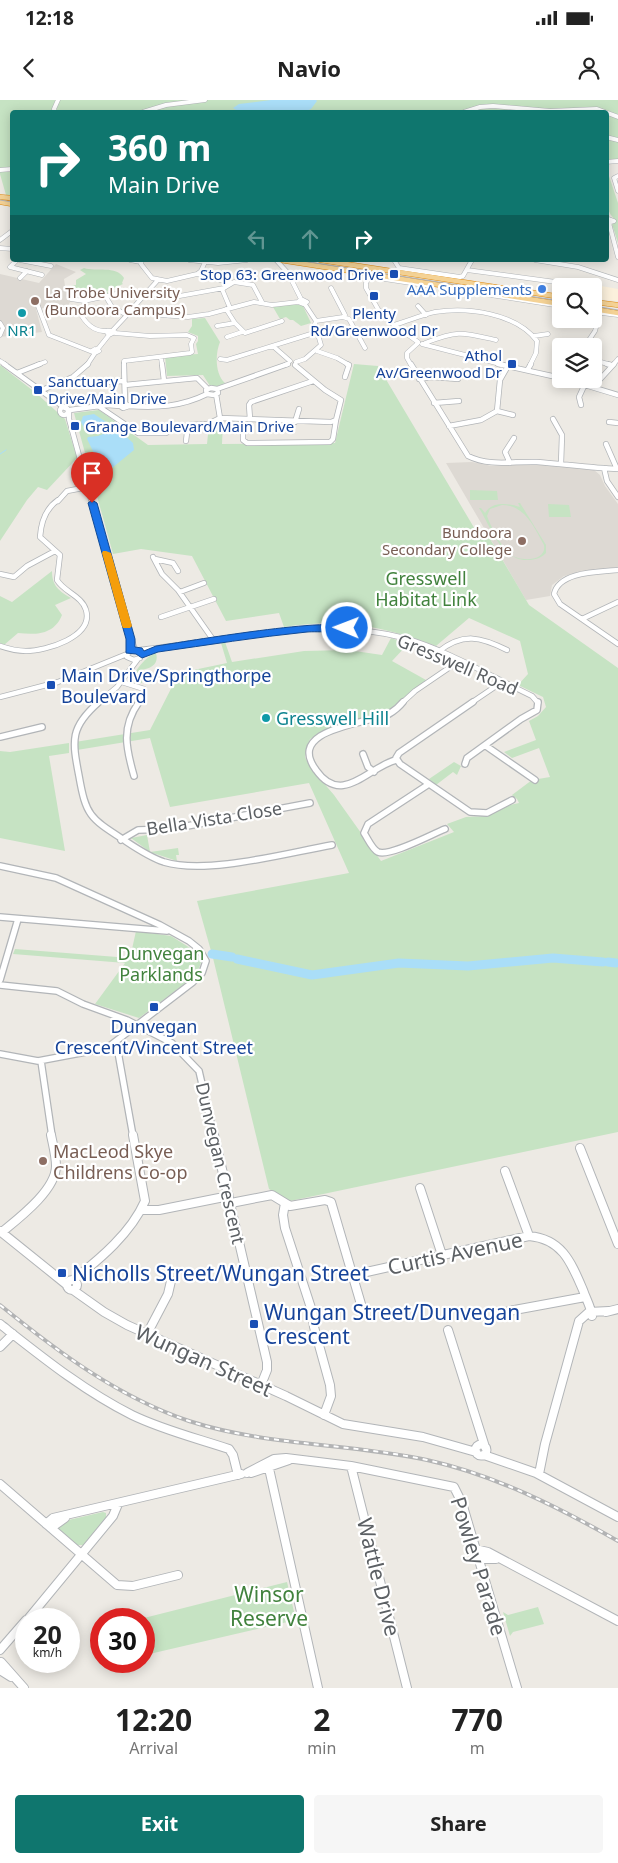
<!DOCTYPE html>
<style>
body{margin:0;font-family:"Noto Sans",sans-serif;background:#f6f6f6;color:#222;height:100vh;display:flex;flex-direction:column;font-size:19px;white-space:nowrap}
*{box-sizing:border-box;margin:0}
p{font-size:16px;color:#767676}
.icon{flex:none;width:28px;height:28px;fill:none;stroke:currentColor;stroke-width:2;stroke-linecap:round;stroke-linejoin:round}
.map{position:relative;height:1588px;overflow:hidden}
.side{display:flex;flex-direction:column;background:#fff;flex:1}
.side>*{flex:none}
.top-card{position:absolute;left:10px;top:10px;width:599px;height:152px;border-radius:5px;box-shadow:0 2px 12px #0003;background:#0f766e;color:#fff;overflow:hidden}
.tools{position:absolute;left:552px;top:178px;display:grid;gap:10px}
.tools a{display:grid;place-items:center;width:50px;height:50px;border-radius:5px;background:#fff;box-shadow:0 2px 12px #0003;font-size:25px}
.speed{position:absolute;left:15px;top:1508px;display:flex;gap:10px;font-size:25px;font-weight:700;text-align:center}
.speed>*{display:grid;place-content:center;width:65px;height:65px;border-radius:50%;background:#fff;box-shadow:0 2px 12px #0003;line-height:1}
.speed small{font-size:12px;font-weight:400}
.speed .limit{border:8px solid #d22;background:#fff;color:#111}
.pin{position:absolute;display:grid;place-items:center;width:42px;height:42px;color:#fff;margin:-51px -21px;border-radius:50% 50% 50% 0;rotate:-45deg;box-shadow:0 0 5px #0007}
.pin .icon{rotate:45deg}
.me{position:absolute;width:55px;margin:-28px;rotate:271deg;stroke-linejoin:round;filter:drop-shadow(0 0 4px #0008)}
.turn{display:flex;align-items:center;gap:18px;height:105px;padding:0 15px;font-size:22px}
.turn .icon{width:65px;height:65px;stroke-width:2.5}
.turn b{display:block;font-size:35px;line-height:42px}
.lanes{display:flex;align-items:center;height:48px;padding:0 15px;background:#0003;justify-content:center;gap:25px;direction:ltr}
.lanes .off{opacity:.35}
.eta{display:flex;justify-content:space-evenly;align-items:center;height:85px;text-align:center}
.eta b{font-size:30px;font-weight:700;line-height:35px}
.primary-button{display:flex;gap:10px;margin-top:auto;padding:10px 15px}
.primary-button a{flex:1;height:58px;border-radius:5px;background:#0f766e;color:#fff;font-size:20px;font-weight:700;line-height:58px;text-align:center}
.primary-button a+a{background:#f6f6f6;color:#222}
.status{display:flex;justify-content:space-between;align-items:center;height:35px;padding:0 25px;background:#fff;direction:ltr}
.status svg{height:14px;fill:currentColor}
header{display:flex;justify-content:space-between;align-items:center;height:65px;padding:0 15px;background:#fff;font-size:22px;font-weight:700}
.map>svg:first-child{display:block}
.commercial{fill:#fbf0dc}
.education{fill:#ddd9d3}
.green{fill:#c6e3c3;fill-rule:evenodd}
.water{fill:#aadef8}
.lines{fill:none;stroke-linecap:round;stroke-linejoin:round}
.stream{stroke:#aadef8;stroke-width:1}
.river{stroke:#aadef8;stroke-width:9}
.minor-far3-casing{stroke:#b2b5b8;stroke-width:5}
.minor-far2-casing{stroke:#b2b5b8;stroke-width:6}
.minor-far1-casing{stroke:#b2b5b8;stroke-width:8}
.minor-casing{stroke:#b2b5b8;stroke-width:10}
.highway-casing{stroke:#de8a14;stroke-width:5.5}
.minor-far3{stroke:#fff;stroke-width:4}
.minor-far2{stroke:#fff;stroke-width:4.5}
.minor-far1{stroke:#fff;stroke-width:5.5}
.minor{stroke:#fff;stroke-width:8}
.highway{stroke:#f4d295;stroke-width:4.5}
.tram{stroke:#b2b3b4;stroke-width:1}
.rail-casing{stroke:#b2b3b4;stroke-width:4}
.rail{stroke:#fff;stroke-width:2;stroke-dasharray:5;stroke-linecap:butt}
.route{fill:#1a73e8;stroke:#114b97}
.slow{fill:#f59e0b}
.transit-dot{fill:#1a4fb4;stroke:#fff;stroke-width:2}
.shop-dot{fill:#3f7fe0;stroke:#fff;stroke-width:2}
.education-dot{fill:#8d6e63;stroke:#fff;stroke-width:2}
.culture-dot{fill:#0f9aa8;stroke:#fff;stroke-width:2}
.labels{text-anchor:middle;dominant-baseline:central;stroke-width:4.5;stroke-linejoin:round;paint-order:stroke}
.far-transit-label{font-size:15px;fill:#164399;stroke:#fff;text-anchor:end}
.far-shop-label{font-size:15px;fill:#366cbe;stroke:#fff;text-anchor:end}
.far-education-label{font-size:15px;fill:#785e54;stroke:#fff;text-anchor:start}
.far-culture-label{font-size:15px;fill:#0d838f;stroke:#fff}
.park-label{font-size:18px;fill:#41823d;stroke:#fff}
.street-label{font-size:18px;fill:#5c6064;stroke:#fff}
.transit-label{font-size:18px;fill:#164399;stroke:#fff;text-anchor:start}
.culture-label{font-size:18px;fill:#0d838f;stroke:#fff;text-anchor:start}
.education-label{font-size:18px;fill:#785e54;stroke:#fff;text-anchor:start}
.near-street-label{font-size:21px;fill:#5c6064;stroke:#fff}
.near-transit-label{font-size:21px;fill:#164399;stroke:#fff;text-anchor:start}
.near-park-label{font-size:21px;fill:#41823d;stroke:#fff}
</style>
<div class="status"><b>12:18</b><svg viewBox="0 0 49 12"><path d="M0 12V9h3v3zM5 12V6h3v6zM10 12V3h3v9zM15 12V0h3v12zM26 1h20v11H26zM47 4h2v5h-2z"/></svg></div>
<header><svg class="icon" aria-label="back" viewBox="0 0 24 24"><path d="M15 5l-7 7 7 7"/></svg>Navio<svg class="icon" aria-label="person" viewBox="0 0 24 24"><circle cx="12" cy="8" r="4"/><path d="M4 21q1-7 8-7t8 7"/></svg></header>
<div class="map">
<svg width="618" height="1588" viewBox="0 0 618 1588">
<rect width="100%" height="100%" fill="#edeae4"/>
<path class="commercial" d="M568,180l50,9v12l-24,-2v-13h-29z"/>
<path class="education" d="M56,164l20,8 -12,7 1,7 13,5 -10,14 -32,4 6,23 -42,5v-63l39,9z
M472,362l20,4 47,-2 55,6 6,5 5,11 13,18v63l-54,9 -12,9 -2,11 -24,4 -80,-137z"/>
<path class="green" d="M0,0h618v60l-12,1v-49h-594v84l-6,-1 -6,-21z
M606,76h3l9,27v40l-6,-19 4,-4c-13,-9 -10,-30 -10,-44z
M84,168c12,4 32,-3 40,10l-2,5 1,1 -16,7 2,3 -8,2 -1,-4h-23l-11,-5 10,-2v-5l10,-6 -6,-4z
M295,204l8,2 8,17 -10,3 -8,-6h-3l-4,-3 -6,2 -7,-12z
M205,218l15,24c-5,12 -5,32 5,41l-7,3h-8l-7,-11 -36,1 -2,-20 33,-2 -2,-10 2,-3v-5l-10,-4 4,-6v-7z
M354,264l24,2 101,170 7,-4 43,73 89,63v464l-328,69 -21,-12 -56,-231 -16,-57 152,-28 -40,-90 -139,24 -20,-69 -73,12 -2,-8 75,-12 29,-57 48,-10 -6,-20 4,-1 7,20 72,-11 44,-1 34,5 9,-17 17,6 -16,17 34,19 -41,33 -65,21 -10,5 -5,18 5,10 24,28 47,66 73,-29 -7,-8 19,-7 21,-1 23,-11 9,-2 -2,-4 -5,-4 20,-15 18,-3 -11,-29 -27,10 -8,-6 32,-12 -7,-19 9,-5 8,-9 -3,-10 -25,-12 10,-11 -8,-33 -51,-23 -33,28c-54,-20 -93,-28 -152,-19l-5,-14 -53,8 -34,-65 -51,-7 -28,5 -39,-141 25,-3 49,35 59,-1 2,-19 9,-5h5l-1,24 113,-1z
M0,265l36,28 29,26 12,39 -30,32 -9,-3 -11,13 -27,41z
M470,390l27,1 1,9h-28z
M518,403h2l26,42v8c-5,5 -11,7 -18,7 -27,1 -37,-33 -49,-52h2l4,5c7,-12 23,-10 35,-6zM502,405c23,0 32,22 42,40 3,17 -25,17 -34,9 -8,-6 -20,-29 -23,-38l3,-7z
M548,404l21,1 2,12h-22z
M52,471c0,15 7,20 19,27l-16,7 7,10c-8,20 -26,20 -44,18l-14,12 -4,-2v-47l12,6z
M156,553c3,11 -4,15 -15,17l1,13 -11,-1 -1,-2c6,-9 15,-24 26,-27z
M69,643v10l-20,3 16,95 -65,-13v-87l10,1z
M454,662l7,4 -4,9 -4,-3 -17,13 -7,-6z
M147,735l3,17 28,-4 1,7h-3l1,6 -27,-9 -19,-14z
M136,831l35,5 24,15 6,11 -3,10 -11,10 -48,36 -44,-14 30,-41 -112,-9 2,-5 115,9z
M103,1412l3,1v5l-23,27h-7l-19,-18 3,-5z
M287,1482l9,38 -151,35 -1,-36h-4z
M538,1507l6,17 -31,8 -3,4 -7,-24 5,3z"/>
<path class="water" d="M271,0h45l1,1 -6,8 -7,3h-65l-6,-4 6,-4z
M94,314l12,8 -1,8 -14,4 -6,-4 -4,-8 2,-6z
M111,331h9l13,12 1,7 -22,18h-9l-9,-3 -3,-9 3,-3 -7,-14 1,-2 10,-1z"/>
<g class="lines">
<path class="stream" d="M0,354l6,-4"/>
<path class="river" d="M212,854l20,3
M237,859l75,16 87,-12 69,3 85,-8 50,4
M608,862l8,1"/>
<g class="minor-far3-casing">
<path id="minor-far3" d="M55,12l-1,-3 4,-9
M143,12l23,-7 39,-5
M464,12l16,-5 13,-1 57,5 47,-2 21,8
M606,37l12,3
M606,62l12,-1
M0,70l12,-1
M618,76l-4,2 4,13
M606,118l8,3 -7,2
M609,123l9,34
M0,140l12,-9
M0,148l12,1
M17,160l-7,7 32,8
M20,160l31,6
M130,160l11,2
M142,160l-1,4 11,14 15,3 30,-7 4,-3 4,-9
M189,160l29,3 29,-3
M276,160l12,13 13,26
M394,160l5,8 61,9 3,-1 9,-16
M535,160l43,7 40,13
M467,170l96,13
M197,174l35,9
M371,174l-5,9v5l12,21 12,13 28,20
M20,178l7,-7
M378,178l53,8
M445,188l116,18
M222,189l8,19
M147,193l27,4 50,-9 10,-6 19,3 9,17
M106,197l6,10 15,8 6,-3 -3,-2 -6,2
M71,199l13,2 41,-9 19,4
M301,199l6,3 -4,2 -5,-2z
M38,206l11,29 46,18 4,-2 -4,-2 -3,2
M418,206l8,9
M226,209l9,14 10,10 37,-12
M131,210l27,-30
M79,211c5,10 12,19 24,20 5,0 7,-1 12,1l-6,3 -3,-4
M594,212l24,3
M133,213l55,4 21,-3 45,-12 18,3 26,-3
M557,216l3,-10
M343,217l6,2 16,29
M316,221l27,-4 2,-2 -14,-27
M0,223l3,5 -3,7
M394,225c14,-4 27,-10 41,-13 33,-5 81,1 102,29l-1,12 -6,12
M217,226l18,-3
M113,230l14,-15
M115,233l35,3 37,-1 7,3 -3,6 1,8 -2,1 -66,8v4
M534,236l14,-2
M227,237l15,-5
M589,240l6,-9 5,-18
M425,243c33,-13 37,-11 71,-3
M422,244l82,21
M270,247h4l16,14
M97,250l12,-15
M317,251l20,7 12,7
M161,258l1,7
M220,259l7,1 90,-28
M594,260l17,5
M0,261l6,4
M296,262l9,-3 16,-14 -6,-21 1,-3 -12,-18
M37,265l8,-3
M87,265l8,-12
M285,265l3,-1
M411,265l-4,-7v-5l11,-10
M613,265l5,-6"/>
</g>
<g class="minor-far2-casing">
<path id="minor-far2" d="M4,264l61,44
M124,264l1,39
M162,264l2,17
M411,264l57,92c22,11 45,5 69,6 27,2 54,6 81,7
M498,264l63,14
M607,264l4,1
M528,269l3,-5
M17,273l23,-9
M345,277l4,-12 -2,-1
M419,279l13,-2 26,2
M565,279l53,16
M74,284l50,-3
M125,285l72,-7 11,11
M593,287l21,-23
M211,288l6,1 1,4 -4,2 -7,-1 -1,-4z
M217,289l71,-25
M42,290l31,-13 15,-13
M216,294l4,24
M124,303l5,3 -6,2 -3,-2z
M434,303l25,-2
M581,305l-2,-8 6,-13
M98,306l40,27h28
M128,306c28,2 53,1 79,-12
M60 311a4 4 0 1 1 8 0a4 4 0 1 1-8 0Z
M70,310l37,-5 13,1
M497,311l16,4
M69,312v7l44,161 22,70
M220,318l111,4 5,-2 5,-20 -16,-10 -30,-25
M243,319v21l4,3 83,-1 3,-3 3,-19
M250,319l-1,-14 2,-3 62,-21
M553,319l9,16 -1,29
M295,322l4,-13
M609,322l9,1
M449,326l32,-6 16,-9 3,-31 8,-14
M186,341l2,-16 20,-1 12,-6
M606,344l11,25
M510,363l-5,-11 9,-14
M604,368l3,13 11,16
M58,401l9,-10 21,-4
M153,457l9,17 16,16 36,51
M155,459l18,4 5,8
M618,470c-19,2 -59,1 -64,24l6,10 58,40
M0,474l14,3 13,-11 28,-15
M180,492l24,-9
M161,517l53,-18
M582,519l36,-17
M0,546c9,3 17,5 26,5 20,0 68,-14 60,-41 -4,-14 -22,-18 -29,-30l3,-25 -20,-18c1,-15 5,-28 18,-37
M133,550l9,2 -2,6 -6,2 -7,-3 1,-4z
M139,550c87,-9 178,-35 265,-12 45,13 86,38 128,58l6,7
M438,552c25,-20 43,-15 69,-2
M122,582l22,7 -6,14
M0,597l58,-15 69,-28
M98,603l19,-16 21,-28
M402,603l13,-12 44,-30
M471,603l31,-21"/>
</g>
<g class="minor-far1-casing">
<path id="minor-far1" d="M99,602c-29,25 -27,38 -20,74 7,40 11,42 45,64 12,8 25,17 40,22 43,13 122,-9 168,-17
M473,602l-74,51 -3,5 4,6 70,48 17,1 25,-13
M0,637l42,-10
M486,646l49,34
M363,654l5,13 6,5
M396,660c-28,7 -54,47 -80,10 -31,-42 51,-46 73,-56 5,-3 10,-7 14,-12
M465,664l2,-6 54,-39 16,-9 1,-8
M134,676c-8,-28 -13,-49 5,-74
M429,684l-61,40 -4,9c4,6 8,16 14,19 12,5 54,-18 67,-23
M121,740l17,-10 33,-1 139,-26
M0,766l56,12 104,47 29,16 10,8 7,12 -4,12 -9,9 -86,66 -69,13 -38,-7
M0,817l167,14
M0,880l18,-61
M0,885l57,6 26,13 44,16 45,23 27,28 15,65
M112,945l6,7 15,84
M41,961l11,75"/>
</g>
<g class="minor-casing">
<path id="minor" d="M214,1035l53,227v8l-6,15
M580,1048l38,96
M505,1071l24,65
M420,1088l22,67
M231,1103l41,-8 18,11 35,-6 6,2 32,109
M285,1103l-2,12 2,13 27,83 2,16 16,58 1,11 -7,19
M142,1110h17l70,-14
M0,1131l67,54
M2,1132c17,-14 54,-42 54,-66 0,-10 -3,-21 -5,-31
M353,1175l176,-39c33,3 42,26 54,54 3,9 8,17 9,26
M67 1185a5 5 0 1 1 10 0a5 5 0 1 1-10 0Z
M73,1180c27,-21 58,-47 72,-79l-12,-66
M73,1190l31,22 23,13 159,71 57,28 80,13 53,15
M509,1211l76,-14
M606,1212l12,-3
M0,1224c42,33 84,67 132,91 31,15 64,23 97,34l4,6 5,20
M448,1230l37,117
M147,1234l21,-40 3,-13
M0,1247l13,-13
M475.5 1350a5.5 5.5 0 1 1 11 0a5.5 5.5 0 1 1-11 0Z
M484,1355l52,18 82,44
M268,1364l50,224
M351,1366l56,222
M247,1373l27,-14 12,-1 65,8 103,21 8,16 55,185
M251,1373l38,-13
M539,1374l6,-30 34,-123 10,-9 20,-1
M0,1384l117,101 16,1 45,-11
M46,1424l7,-6 188,-44
M51,1428l14,-10
M475,1449l13,3 130,69
M478,1459h18
M28,1519l85,-103 5,-12
M0,1550l26,-30
M1,1562l23,26
M0,1570l11,7"/>
</g>
<g class="highway-casing">
<path id="highway" d="M0,97l12,1
M0,102l12,2
M280,160l281,44
M320,160l241,37
M594,202l24,3
M594,209l24,4"/>
</g>
<use href="#minor-far3" class="minor-far3"/>
<use href="#minor-far2" class="minor-far2"/>
<use href="#minor-far1" class="minor-far1"/>
<use href="#minor" class="minor"/>
<use href="#highway" class="highway"/>
<path class="tram" d="M0,100l12,2
M296,160l265,41
M594,206l24,4"/>
<g class="rail-casing">
<path id="rail" d="M0,1205c58,47 118,92 189,116 77,25 160,22 238,39 68,15 131,47 191,81"/>
</g>
<use href="#rail" class="rail"/>
</g>
<path class="route" d="M92,400l5,3 38,136v8l7,1 2,3 12,-5c28,-4 182,-31 196,-18 -6,6 -35,3 -45,4 -50,5 -99,13 -149,20l-16,6 -6,-4 -10,-1v-14l-38,-136z"/>
<path class="slow" d="M103,451h3l5,2 21,73 -2,2h-7l-1,-2 -20,-73z"/>
<g class="transit-dot">
<rect x="389" y="169" width="10" height="10" rx="2.5"/>
<rect x="369" y="191" width="10" height="10" rx="2.5"/>
<rect x="507" y="259" width="10" height="10" rx="2.5"/>
<rect x="33" y="285" width="10" height="10" rx="2.5"/>
<rect x="70" y="321" width="10" height="10" rx="2.5"/>
<rect x="46" y="580" width="10" height="10" rx="2.5"/>
<rect x="149" y="902" width="10" height="10" rx="2.5"/>
<rect x="57" y="1168" width="10" height="10" rx="2.5"/>
<rect x="249" y="1219" width="10" height="10" rx="2.5"/>
</g>
<circle class="shop-dot" cx="542" cy="189" r="5"/>
<g class="education-dot">
<circle cx="35" cy="201" r="5"/>
<circle cx="522" cy="441" r="5"/>
<circle cx="43" cy="1061" r="5"/>
</g>
<g class="culture-dot">
<circle cx="22" cy="213" r="5"/>
<circle cx="266" cy="618" r="5"/>
</g>
<g class="labels">
<g class="far-transit-label">
<text x="384" y="174">Stop 63: Greenwood Drive</text>
<text x="374" y="213" text-anchor="middle">Plenty<tspan x="374" dy="17">Rd/Greenwood Dr</tspan></text>
<text x="502" y="255">Athol<tspan x="502" dy="17">Av/Greenwood Dr</tspan></text>
<text x="48" y="281" text-anchor="start">Sanctuary<tspan x="48" dy="17">Drive/Main Drive</tspan></text>
<text x="85" y="326" text-anchor="start">Grange Boulevard/Main Drive</text>
</g>
<g class="far-shop-label">
<text x="532" y="189">AAA Supplements</text>
</g>
<g class="far-education-label">
<text x="45" y="192">La Trobe University<tspan x="45" dy="17">(Bundoora Campus)</tspan></text>
<text x="512" y="432" text-anchor="end">Bundoora<tspan x="512" dy="17">Secondary College</tspan></text>
</g>
<g class="far-culture-label">
<text x="22" y="230">NR1</text>
</g>
<g class="park-label">
<text x="426" y="478">Gresswell<tspan x="426" dy="21">Habitat Link</tspan></text>
<text x="161" y="853">Dunvegan<tspan x="161" dy="21">Parklands</tspan></text>
</g>
<g class="street-label">
<text transform="translate(458 564) rotate(23)">Gresswell Road</text>
<text transform="translate(214 718) rotate(-9)">Bella Vista Close</text>
<text transform="translate(221 1063) rotate(77)">Dunvegan Crescent</text>
</g>
<g class="transit-label">
<text x="61" y="575">Main Drive/Springthorpe<tspan x="61" dy="21">Boulevard</tspan></text>
<text x="154" y="926" text-anchor="middle">Dunvegan<tspan x="154" dy="21">Crescent/Vincent Street</tspan></text>
</g>
<g class="culture-label">
<text x="276" y="618">Gresswell Hill</text>
</g>
<g class="education-label">
<text x="53" y="1051">MacLeod Skye<tspan x="53" dy="21">Childrens Co-op</tspan></text>
</g>
<g class="near-street-label">
<text transform="translate(455 1153) rotate(-12)">Curtis Avenue</text>
<text transform="translate(204 1260) rotate(24)">Wungan Street</text>
<text transform="translate(479 1466) rotate(73)">Powley Parade</text>
<text transform="translate(379 1477) rotate(76)">Wattle Drive</text>
</g>
<g class="near-transit-label">
<text x="72" y="1173">Nicholls Street/Wungan Street</text>
<text x="264" y="1212">Wungan Street/Dunvegan<tspan x="264" dy="24">Crescent</tspan></text>
</g>
<g class="near-park-label">
<text x="269" y="1494">Winsor<tspan x="269" dy="24">Reserve</tspan></text>
</g>
</g>
</svg>
<div class="tools">
<a><svg class="icon" aria-label="search" viewBox="0 0 24 24"><circle cx="10" cy="10" r="6"/><path d="M15 15l6 6"/></svg></a>
<a><svg class="icon" aria-label="layers" viewBox="0 0 24 24"><path d="M12 4l9 5-9 5-9-5zM3 14l9 5 9-5"/></svg></a>
</div>
<div class="speed"><div>20<small>km/h</small></div><div class="limit">30</div></div>
<div class="pin" style="left:92px;top:403px;background:#d93025"><svg class="icon" aria-label="arrive" viewBox="0 0 24 24"><path d="M6 21V4h12l-3 4 3 4H6"/></svg></div>
<svg class="me" style="left:347px;top:528px" viewBox="-20 -20 40 40"><circle r="17" fill="#1a73e8" stroke="#fff" stroke-width="3"/><path d="M0-11L8 9 0 5-8 9z" fill="#fff"/></svg>
<div class="top-card">
<div class="turn"><svg class="icon" aria-label="right" viewBox="0 0 24 24"><path d="M7 20v-9h11M14 6l5 5-5 5"/></svg><div><b>360 m</b>Main Drive</div></div>
<div class="lanes"><svg class="icon off" aria-label="left" viewBox="0 0 24 24"><path d="M17 20v-9H6M10 6l-5 5 5 5"/></svg><svg class="icon off" aria-label="ahead" viewBox="0 0 24 24"><path d="M12 20V5M6 11l6-6 6 6"/></svg><svg class="icon" aria-label="right" viewBox="0 0 24 24"><path d="M7 20v-9h11M14 6l5 5-5 5"/></svg></div>
</div>
</div>
<section class="side">
<div class="eta">
<div><b>12:20</b><p>Arrival</p></div>
<div><b>2</b><p>min</p></div>
<div><b>770</b><p>m</p></div>
</div>
<div class="primary-button"><a>Exit</a><a>Share</a></div>
</section>
